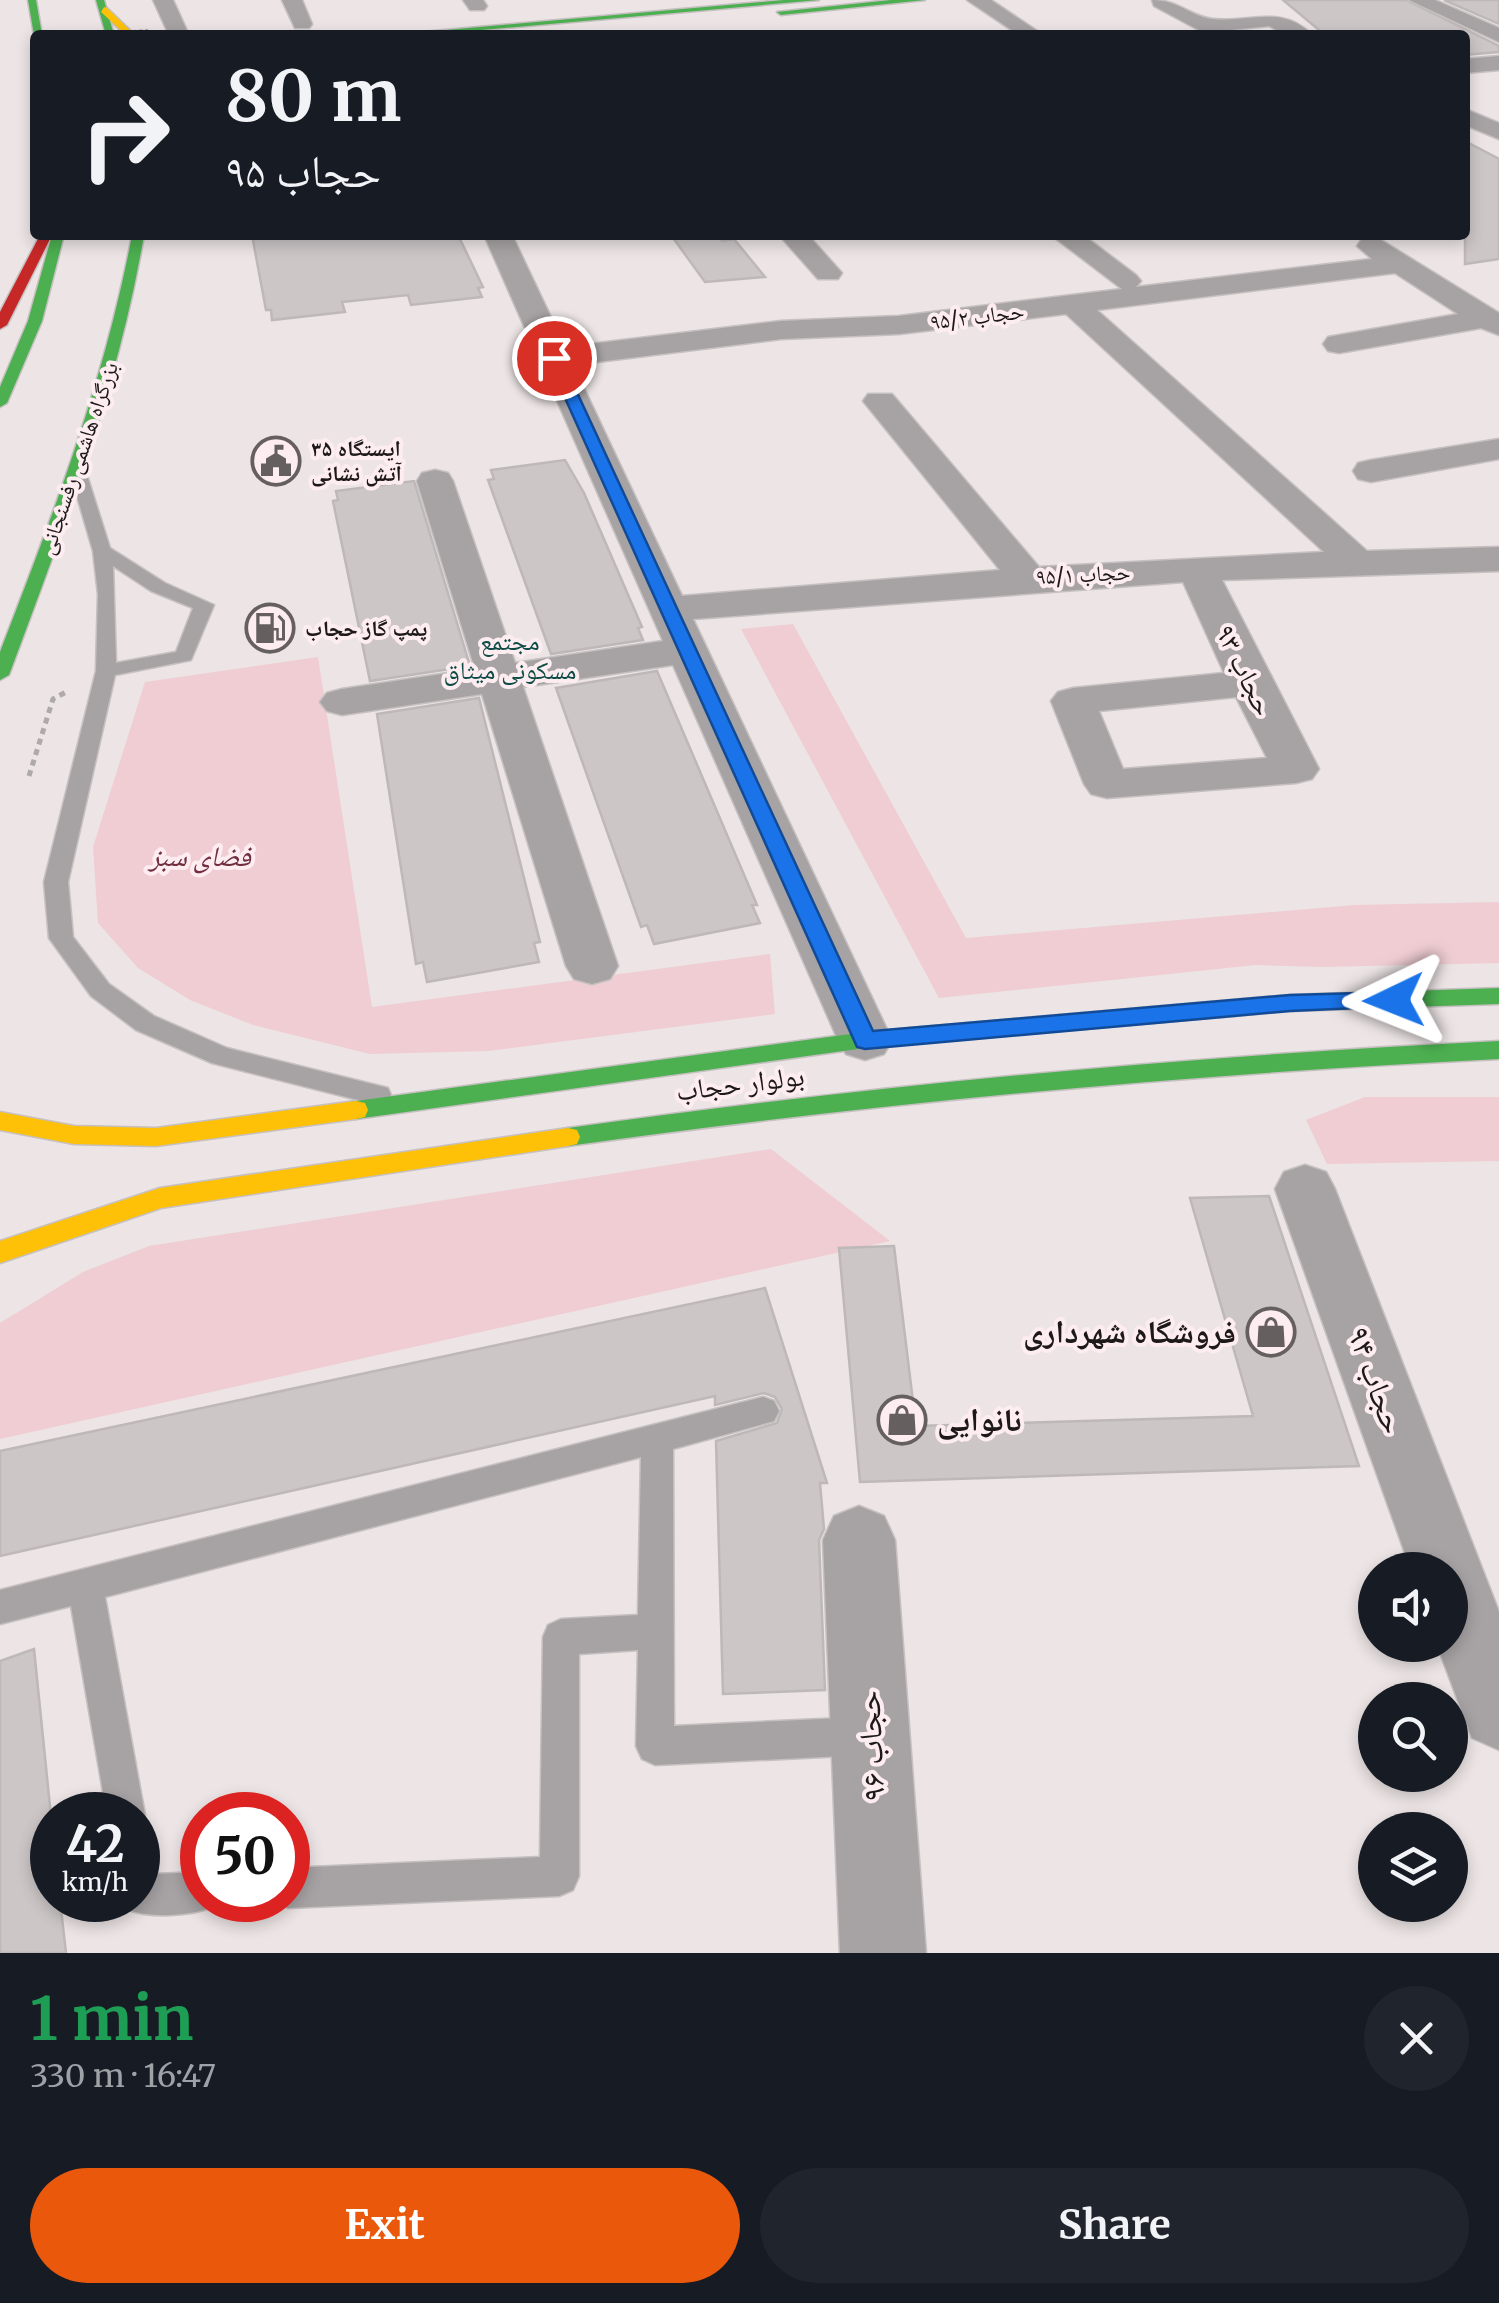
<!DOCTYPE html>
<meta charset="utf-8">
<style>
body{margin:0;font-family:Merriweather,"Noto Naskh Arabic",serif;background:#20242c;color:#f1f3f6;height:100vh;display:flex;flex-direction:column;font-size:38px;white-space:nowrap}
*{box-sizing:border-box;margin:0}
p{font-size:32px;color:#9ea1a6}
.icon{flex:none;width:55px;height:55px;fill:none;stroke:currentColor;stroke-width:2;stroke-linecap:round;stroke-linejoin:round}
.map{position:relative;height:1953px;overflow:hidden}
.sheet{display:flex;flex-direction:column;background:#171b24;flex:1}
.sheet>*{flex:none}
.banner{position:absolute;left:30px;top:30px;width:1440px;height:210px;border-radius:10px;box-shadow:0 5px 15px #0003;background:#171b24;color:#f1f3f6;overflow:hidden}
.fabs{position:absolute;left:1358px;top:1552px;display:grid;gap:20px}
.fabs a{display:grid;place-items:center;width:110px;height:110px;border-radius:50%;background:#171b24;box-shadow:0 5px 15px #0003;font-size:50px}
.speed{position:absolute;left:30px;top:1792px;display:flex;gap:20px;font-size:50px;font-weight:700;text-align:center}
.speed>*{display:grid;place-content:center;width:130px;height:130px;border-radius:50%;background:#171b24;box-shadow:0 5px 15px #0003;line-height:1}
.speed small{font-size:25px;font-weight:400}
.speed .limit{border:15px solid #d22;background:#fff;color:#111}
.pin{position:absolute;display:grid;place-items:center;width:85px;height:85px;color:#fff;margin:-42px;border:5px solid #fff;border-radius:50%;box-shadow:0 2px 10px #0007}
.me{position:absolute;width:110px;margin:-55px;rotate:268deg;stroke-linejoin:round;filter:drop-shadow(0 0 8px #0008)}
.turn{display:flex;align-items:center;gap:35px;height:210px;padding:0 30px;font-size:45px}
.turn .icon{width:130px;height:130px;stroke-width:2.5}
.turn b{display:block;font-size:70px;line-height:85px}
.round{display:grid;place-items:center;flex:none;width:105px;height:105px;border-radius:52px;background:#20242c}
.summary{display:flex;align-items:center;justify-content:space-between;height:170px;padding:0 30px}
h1{font-size:60px;font-weight:700;line-height:75px;color:#1e9e55}
.button{display:flex;gap:20px;margin-top:auto;padding:20px 30px}
.button a{flex:1;height:115px;border-radius:60px;background:#ea580c;color:#fff;font-size:40px;font-weight:700;line-height:115px;text-align:center}
.button a+a{background:#20242c;color:#f1f3f6}
.map>svg:first-child{display:block}
.green{fill:#efcdd3}
.building{fill:#ccc6c7;stroke:#beb8b9;stroke-width:2.5}
.lines{fill:none;stroke-linecap:round;stroke-linejoin:round}
.lane-casing{stroke:#c6c0c1;stroke-width:3}
.street-casing{stroke:#c6c0c1;stroke-width:3}
.fast-casing{stroke:#c6c0c1;stroke-width:3}
.slow-casing{stroke:#c6c0c1;stroke-width:3}
.jam-casing{stroke:#c6c0c1;stroke-width:3}
.path{stroke:#aeaaaa;stroke-width:5;stroke-dasharray:6 5;stroke-linecap:butt}
.lane{fill:#a7a3a4;fill-rule:evenodd}
.street{fill:#a7a3a4;fill-rule:evenodd}
.fast{fill:#4caf50;fill-rule:evenodd}
.slow{fill:#ffc107;fill-rule:evenodd}
.jam{fill:#c62828;fill-rule:evenodd}
.path-bridge{stroke:#aeaaaa;stroke-width:2.5;stroke-dasharray:4 2.5;stroke-linecap:butt}
.route{fill:#1a73e8;stroke:#114b97;stroke-width:2.5}
.labels{text-anchor:middle;dominant-baseline:central;stroke-width:8;stroke-linejoin:round;paint-order:stroke}
.far-street-label{font-size:22px;fill:#1d1819;stroke:#fdedf0}
.far-poi-label{font-size:22px;font-weight:bold;fill:#1d1819;stroke:#fdedf0;text-anchor:start}
.far-neighbourhood-label{font-size:25px;fill:#0d4b45;stroke:#fdedf0}
.street-label{font-size:28px;fill:#1d1819;stroke:#fdedf0}
.park-label{font-size:28px;font-style:italic;fill:#702e3f;stroke:#fdedf0}
.near-poi-label{font-size:32px;font-weight:bold;fill:#1d1819;stroke:#fdedf0;text-anchor:end}
.near-street-label{font-size:32px;fill:#1d1819;stroke:#fdedf0}
</style>
<div class="map">
<svg width="1499" height="1953" viewBox="0 0 1499 1953">
<rect width="100%" height="100%" fill="#ece4e5"/>
<path class="green" d="M793,624l173,314 389,-33 144,-3v61l-178,4 -65,-2 -317,33 -198,-369z
M318,657l54,350 398,-53 5,60 -287,37 -118,3 -117,-29 -63,-25 -52,-32 -40,-45 -5,-76 52,-165z
M1365,1097h134v64l-172,3 -21,-44z
M771,1149l119,92 -890,198v-116l83,-51 66,-26z"/>
<path class="building" d="M1283,0h123l93,46v6l-34,3v-20h-140z
M1444,0h55v24z
M1465,141l34,18v100l-34,5z
M252,235h206l25,52 -5,1 4,9 -71,8 -3,-10 -66,7 3,10 -73,8 -1,-10h-5z
M671,235h47l4,6 12,-2 31,38 -60,5z
M565,460l19,33 58,134 -4,1 5,12 -92,14 -63,-174 6,-1 -3,-9z
M414,481l56,185 -100,15 -37,-180 5,-1 -2,-9z
M657,671l100,234h-5l8,18 -106,21 -7,-19 -6,2 -85,-239z
M479,698l61,244 -6,1 5,19 -112,20 -4,-20 -7,2 -39,-250z
M1269,1196l90,270 -499,16 -21,-234 55,-2 22,180 337,-10 -63,-218z
M765,1288l62,195h-7l4,46 -5,11 6,150 -102,4 -7,-253 61,-18 5,-14 -7,-12 -11,-4 -49,12v-9l-715,160v-105z
M34,1649l18,177v74h8l6,53h-66v-292z"/>
<g class="lines">
<g class="lane-casing">
<path id="lane" d="M71,465l14,4 25,79 55,35 49,22 -23,55 -76,15 -47,207 5,55 36,47 45,32 73,32 161,40 3,7 -3,7 -10,3 -166,-42 -76,-33 -45,-34 -42,-58 -5,-56 52,-211 2,-77 -5,-43 -24,-82zM113,566l38,25 42,17 -17,44 -60,11z
M763,1397l11,4 5,10 -5,10 -101,28 1,277 191,-9 13,6 6,13 -6,13 -13,6 -210,10 -13,-6 -6,-13 2,-96 -59,4v222l-6,14 -14,6 -271,12 -15,-8h15v-32l252,-11 3,-220 5,-12 13,-6 77,-4 3,-158 -536,140 40,218 -7,14v-14h-31l-36,-209 -71,18v-34z
M138,1863l14,6 2,5 48,-2v28h16l-2,6c-25,10 -65,13 -90,3l-4,-9h16z"/>
</g>
<g class="street-casing">
<path id="street" d="M153,0h20l16,35h-20z
M282,0h20l10,24 -3,4h-14z
M463,0h20l4,6 -3,4h-14z
M967,0h24l52,35h-24z
M1152,0c27,0 39,17 61,19 37,4 69,-15 99,16h-26l-17,-9 -39,4 4,5h-26l-54,-29z
M1409,0h26l64,28v14z
M1499,56v14l-34,3v-14z
M1465,109l34,14v16l-34,-14z
M484,235h28l53,112 216,-26 118,-5 223,-27 -71,-54h32l53,40 5,6 -5,6 236,-28 -15,-13 4,-6h20l118,73v22l-18,-7 -142,25 -11,-2 -5,-7 5,-7 130,-23 -63,-41 -298,37 270,241 132,-4v24l-277,9 97,189 -7,10 -16,4 -189,15 -16,-4 -7,-10 -33,-83 7,-9 15,-4 151,-15 -41,-91 -490,37 199,421 -8,14 -19,6 -19,-6 -8,-14 -165,-375 -150,22 95,279 -8,13 -18,5 -18,-5 -8,-13 -84,-272 -140,21 -15,-4 -7,-9 7,-9 15,-4 133,-20 -58,-188 5,-8 13,-3 13,3 5,8 62,182 148,-22zM1066,314l258,238 -285,15 -147,-173h-24l-5,7 137,169 -318,26 -109,-231 208,-26 118,-5zM1236,697l31,61 -144,11 -24,-58z
M779,235h29l34,38 -4,6h-20z
M1499,439v20l-128,23 -13,-3 -5,-8 5,-8 13,-3z
M1305,1165l21,7 9,17 164,423v138l-27,-12 -35,-93h13v-75h-39l-136,-381 9,-17z
M859,1506l25,10 11,24 31,413h-86l-17,-413 11,-24z"/>
</g>
<g class="fast-casing">
<path id="fast" d="M28,0h8l6,35h-8z
M96,0h8l10,35h-8z
M784,0h35l-393,35h-36z
M891,0h34l-144,15 -4,-3z
M52,235h12l-22,86 -35,82 -7,4v-20l28,-66z
M132,235h12c-26,153 -81,295 -135,440l-9,5v-28c53,-137 105,-272 132,-417z
M1499,988v16l-209,7 -425,37 -509,71 -9,-2 -3,-7 3,-7 9,-2 509,-69 425,-37z
M1499,1041v18c-312,15 -622,44 -931,87l-9,-2 -3,-7 3,-7 9,-2c309,-43 619,-72 931,-87z"/>
</g>
<g class="slow-casing">
<path id="slow" d="M104,7l3,1 28,27h-9l-25,-23z
M356,1101l9,2 3,7 -3,7 -9,2 -200,27 -82,-2 -74,-14v-18l74,14 82,2z
M568,1128l9,2 3,7 -3,7 -9,2 -407,62 -161,55v-22l160,-53z"/>
</g>
<g class="jam-casing">
<path id="jam" d="M40,235h12l-45,90 -7,4v-17z"/>
</g>
<path class="path" d="M29,776l24,-77 15,-8"/>
<use href="#lane" class="lane"/>
<use href="#street" class="street"/>
<use href="#fast" class="fast"/>
<use href="#slow" class="slow"/>
<use href="#jam" class="jam"/>
<path class="path-bridge" d="M87,35l61,-5"/>
</g>
<path class="route" d="M554,354l7,4 312,673 417,-36 104,-3 12,8 -3,6 -113,5 -425,38 -8,-2 -310,-689z"/>
<defs>
<g id="civic-ring" transform="scale(2.5)"><circle r="9.5" fill="#fdedf0" stroke="#655f60" stroke-width="1.5"/><path d="M-.6-6.5H3V-4.5H.6V-3L4-1V1h2V6H-6V1h2V-1L-.6-3ZM-1.2 2.5V6h2.4V2.5Z" fill="#655f60"/></g>
<g id="fuel-ring" transform="scale(2.5)"><circle r="9.5" fill="#fdedf0" stroke="#655f60" stroke-width="1.5"/><path d="M-5.5-6h7V0h2V4h1.3V-2.5L3-4.5l.8-.8L6-3V5H2.5V1h-1V6h-7ZM-4.2-4.7v3.2H.2V-4.7Z" fill="#655f60"/></g>
<g id="shop-ring" transform="scale(2.5)"><circle r="9.5" fill="#fdedf0" stroke="#655f60" stroke-width="1.5"/><path d="M-5-2.5h2.3a2.7 3.5 0 0 1 5.4 0H5L5.5 6h-11ZM-1.5-2.5h3a1.5 2.3 0 0 0-3 0Z" fill="#655f60"/></g>
</defs>
<g fill-rule="evenodd">
<use href="#civic-ring" x="276" y="461"/>
<use href="#fuel-ring" x="270" y="628"/>
<use href="#shop-ring" x="1271" y="1332"/>
<use href="#shop-ring" x="902" y="1420"/>
</g>
<g class="labels">
<g class="far-street-label">
<text transform="translate(977 316) rotate(-7)">حجاب ۹۵/۲</text>
<text transform="translate(78 458) rotate(-71)">بزرگراه هاشمی رفسنجانی</text>
<text transform="translate(1083 574) rotate(-3)">حجاب ۹۵/۱</text>
</g>
<g class="far-poi-label">
<text x="311" y="448">ایستگاه ۳۵<tspan x="311" dy="25">آتش نشانی</tspan></text>
<text x="305" y="628">پمپ گاز حجاب</text>
</g>
<g class="far-neighbourhood-label">
<text x="510" y="641">مجتمع<tspan x="510" dy="29">مسکونی میثاق</tspan></text>
</g>
<g class="street-label">
<text transform="translate(1245 670) rotate(64)">حجاب ۹۳</text>
<text transform="translate(740 1083) rotate(-7)">بولوار حجاب</text>
</g>
<g class="park-label">
<text x="200" y="856">فضای سبز</text>
</g>
<g class="near-poi-label">
<text x="1236" y="1332">فروشگاه شهرداری</text>
<text x="937" y="1420" text-anchor="start">نانوایی</text>
</g>
<g class="near-street-label">
<text transform="translate(1376 1380) rotate(70)">حجاب ۹۴</text>
<text transform="translate(871 1746) rotate(-93)">حجاب ۹۶</text>
</g>
</g>
</svg>
<div class="fabs">
<a><svg class="icon" aria-label="sound" viewBox="0 0 24 24"><path d="M4 9h4l5-4v14l-5-4H4zM17 9q2 3 0 6"/></svg></a>
<a><svg class="icon" aria-label="search" viewBox="0 0 24 24"><circle cx="10" cy="10" r="6"/><path d="M15 15l6 6"/></svg></a>
<a><svg class="icon" aria-label="layers" viewBox="0 0 24 24"><path d="M12 4l9 5-9 5-9-5zM3 14l9 5 9-5"/></svg></a>
</div>
<div class="speed"><div>42<small>km/h</small></div><div class="limit">50</div></div>
<div class="pin" style="left:554px;top:358px;background:#d93025"><svg class="icon" aria-label="arrive" viewBox="0 0 24 24"><path d="M6 21V4h12l-3 4 3 4H6"/></svg></div>
<svg class="me" style="left:1394px;top:1000px" viewBox="-20 -20 40 40"><path d="M0-17L14 15 0 8-14 15z" fill="#1a73e8" stroke="#fff" stroke-width="4"/></svg>
<div class="banner">
<div class="turn"><svg class="icon" aria-label="right" viewBox="0 0 24 24"><path d="M7 20v-9h11M14 6l5 5-5 5"/></svg><div><b>80 m</b>حجاب ۹۵</div></div>
</div>
</div>
<section class="sheet">
<div class="summary"><div><h1>1 min</h1><p>330 m · 16:47</p></div><a class="round"><svg class="icon" aria-label="close" viewBox="0 0 24 24"><path d="M6 6l12 12M18 6L6 18"/></svg></a></div>
<div class="button"><a>Exit</a><a>Share</a></div>
</section>
